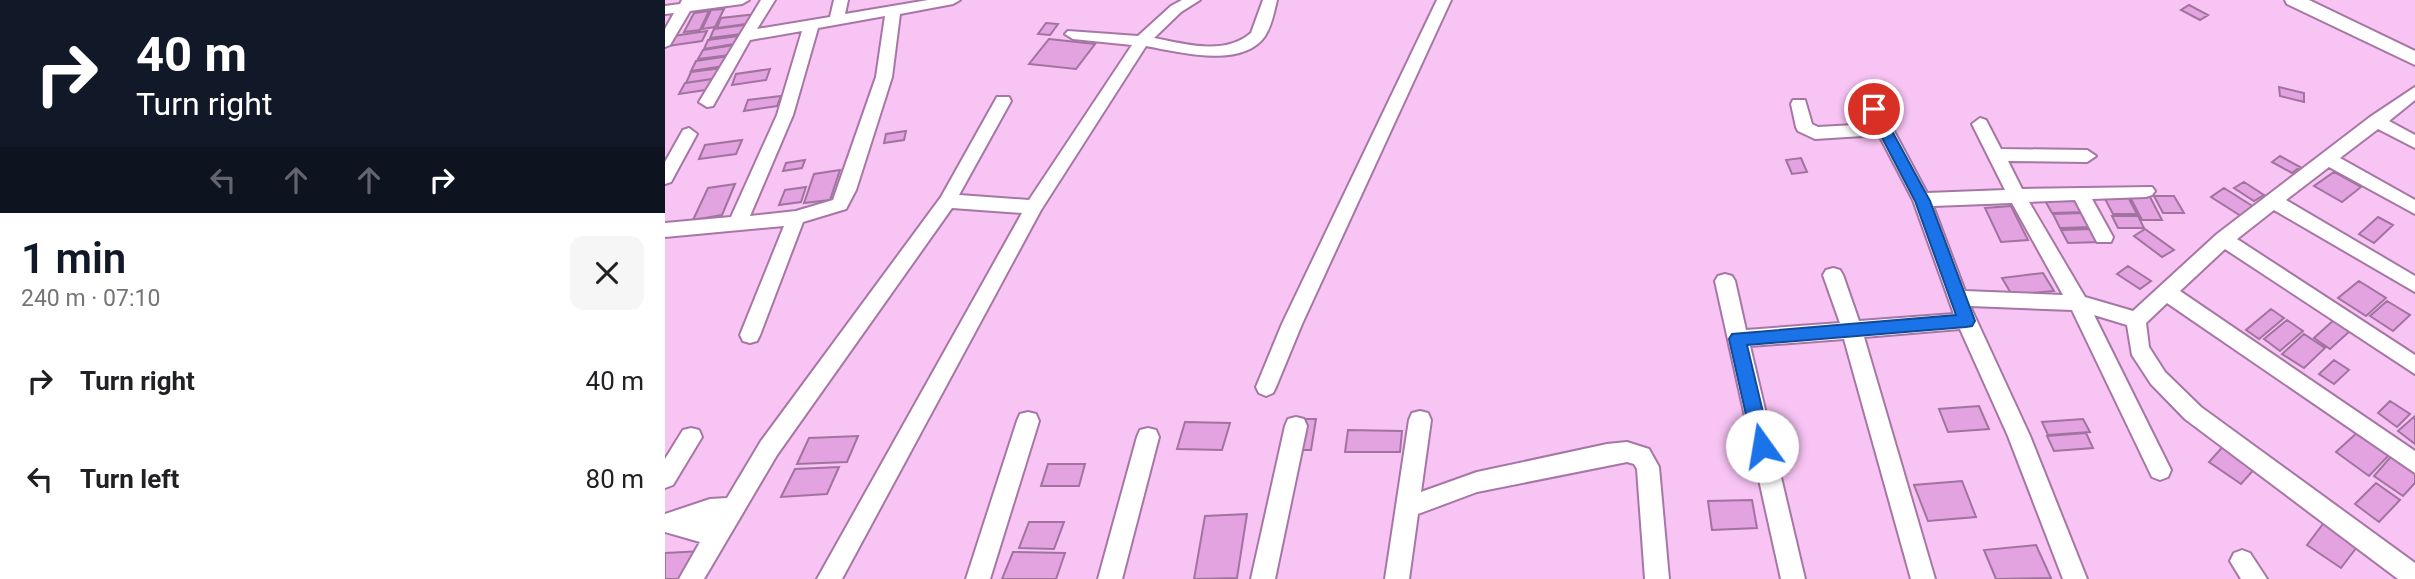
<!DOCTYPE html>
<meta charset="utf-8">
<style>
body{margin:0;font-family:Roboto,sans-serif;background:#f6f6f6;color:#202124;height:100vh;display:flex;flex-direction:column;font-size:26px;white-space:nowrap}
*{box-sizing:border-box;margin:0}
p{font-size:23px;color:#757577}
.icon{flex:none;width:38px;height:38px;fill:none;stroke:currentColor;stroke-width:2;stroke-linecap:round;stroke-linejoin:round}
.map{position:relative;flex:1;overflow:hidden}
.panel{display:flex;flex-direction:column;background:#fff;width:665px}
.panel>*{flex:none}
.guide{background:#111827;color:#fff;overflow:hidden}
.pin{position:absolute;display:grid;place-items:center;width:60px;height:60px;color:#fff;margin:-30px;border:4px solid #fff;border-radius:50%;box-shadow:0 2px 7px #0007}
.me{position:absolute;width:77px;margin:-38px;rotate:347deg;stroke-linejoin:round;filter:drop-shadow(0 0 5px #0008)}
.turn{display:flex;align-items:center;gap:24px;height:147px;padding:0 21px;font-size:32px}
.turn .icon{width:91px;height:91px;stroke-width:2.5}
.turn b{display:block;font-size:49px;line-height:60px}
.lanes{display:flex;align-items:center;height:66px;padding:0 21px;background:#0003;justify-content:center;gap:35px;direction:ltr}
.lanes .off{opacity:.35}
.round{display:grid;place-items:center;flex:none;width:74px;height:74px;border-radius:14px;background:#f6f6f6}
.head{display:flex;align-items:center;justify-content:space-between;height:119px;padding:0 21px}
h1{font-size:42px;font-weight:600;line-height:52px;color:#111827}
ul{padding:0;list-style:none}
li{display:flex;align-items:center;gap:21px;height:98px;padding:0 21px}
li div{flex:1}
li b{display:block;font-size:26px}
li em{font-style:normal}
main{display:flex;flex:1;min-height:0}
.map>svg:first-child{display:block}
.building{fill:#e3a3e0;stroke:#a1739f;stroke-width:2}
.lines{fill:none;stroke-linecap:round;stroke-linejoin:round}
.minor-casing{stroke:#a677a4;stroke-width:4}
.tertiary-casing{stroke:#a677a4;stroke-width:4}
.minor{fill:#fff;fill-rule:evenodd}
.tertiary{fill:#fff;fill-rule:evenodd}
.route{fill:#1a73e8;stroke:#114b97;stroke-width:2}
</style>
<main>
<section class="panel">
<div class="guide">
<div class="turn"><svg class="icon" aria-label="right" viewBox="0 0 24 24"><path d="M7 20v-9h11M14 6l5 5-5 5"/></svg><div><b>40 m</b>Turn right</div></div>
<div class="lanes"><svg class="icon off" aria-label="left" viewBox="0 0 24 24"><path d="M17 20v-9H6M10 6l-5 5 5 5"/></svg><svg class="icon off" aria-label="ahead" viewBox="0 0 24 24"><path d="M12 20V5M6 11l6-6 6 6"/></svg><svg class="icon off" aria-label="ahead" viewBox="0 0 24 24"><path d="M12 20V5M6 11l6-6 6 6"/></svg><svg class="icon" aria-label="right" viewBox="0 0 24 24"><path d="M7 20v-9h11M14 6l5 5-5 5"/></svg></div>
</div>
<div class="head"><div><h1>1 min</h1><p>240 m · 07:10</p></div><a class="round"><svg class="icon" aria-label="close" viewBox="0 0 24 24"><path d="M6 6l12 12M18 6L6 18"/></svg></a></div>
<ul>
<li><svg class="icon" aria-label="right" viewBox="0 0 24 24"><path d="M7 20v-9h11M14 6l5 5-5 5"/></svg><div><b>Turn right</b></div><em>40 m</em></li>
<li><svg class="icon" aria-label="left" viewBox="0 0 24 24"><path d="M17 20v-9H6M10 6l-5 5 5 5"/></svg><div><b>Turn left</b></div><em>80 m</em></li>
</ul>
</section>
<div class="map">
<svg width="1750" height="579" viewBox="0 0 1750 579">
<rect width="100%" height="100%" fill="#f7c4f4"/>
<path class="building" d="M1524,5l19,10 -8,5 -19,-10z
M59,9l-9,18 -13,2 9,-19z
M44,11l-9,19 -16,2 10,-19z
M92,14l-4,9 -36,5 4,-10z
M381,23l12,1 -8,11 -12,-1z
M80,25l-4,9 -31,4 4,-9z
M42,31l-5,10 -34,5 5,-10z
M73,36l-4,8 -30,5 4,-9z
M384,39l46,5 -19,25 -47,-5z
M69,45l-4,10 -32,4 5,-9z
M64,56l-5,10 -33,5 5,-10z
M57,68l-4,10 -32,5 5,-11z
M105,69l-4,11 -34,5 4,-11z
M53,78l-6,11 -33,5 6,-11z
M1614,87l25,6v9l-24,-6z
M116,96l-4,10 -33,5 4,-11z
M241,131l-2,9 -20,3 2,-9z
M77,140l-6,14 -37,5 6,-14z
M1615,156l20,11 -8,6 -20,-11z
M1136,158l6,14 -15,2 -6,-14z
M140,160l-3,8 -19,3 3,-8z
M175,170l-10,30 -26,3 10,-29z
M1669,172l27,15 -19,15 -28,-16z
M1579,182l20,13 -10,6 -20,-13z
M70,184l-13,31 -29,5 15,-32z
M141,187l-5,15 -22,3 6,-15z
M1559,188l30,19 -13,9 -30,-19z
M1489,196h20l10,17h-21z
M1439,197h24l9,17h-24z
M1465,197h20l12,23h-20z
M1412,198l8,14 -33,1 -8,-14z
M1346,206l17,34 -27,2 -16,-34z
M1420,213l8,14 -33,1 -7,-14z
M1447,216h26l6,12h-26z
M1713,217l15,8 -19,18 -15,-9z
M1428,229l7,13 -32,1 -7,-13z
M1480,229l29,21 -12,7 -28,-21z
M1463,266l23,15 -11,8 -23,-15z
M1378,273l11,18 -42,4 -10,-17z
M1694,281l27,17 -20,18 -28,-18z
M1722,301l23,14 -17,16 -23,-15z
M1606,309l13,9 -25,21 -13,-9z
M1670,319l16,11 -21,19 -16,-11z
M1622,320l16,11 -23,20 -16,-12z
M1639,334l21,14 -21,20 -22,-14z
M1669,360l15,10 -15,14 -15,-10z
M1725,401l20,13 -13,13 -19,-14z
M1314,406l10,23 -41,3 -9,-23z
M1750,416v28l-17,-13z
M641,419h10l-5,31h-11z
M1418,419l7,13 -42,3 -6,-13z
M520,422l45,1 -8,27 -45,-1z
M683,430l54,1 -2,21h-55z
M1695,430l31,23 -22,23 -33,-24z
M1421,433l7,15 -39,3 -7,-15z
M193,436l-11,26 -50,2 12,-26z
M1561,443l32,22 -17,19 -32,-22z
M1729,453l21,14v16l-12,13 -29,-20z
M383,464h37l-6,22h-38z
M174,467l-12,27 -46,3 14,-28z
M1297,481l14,36 -48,4 -14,-36z
M1711,483l24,17 -21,22 -24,-18z
M1087,500l5,28 -45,2 -4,-29z
M582,514l-10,64 -43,1 11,-63z
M1664,516l34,23 -22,29 -34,-23z
M364,522h35l-10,27 -35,-1z
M1371,545l15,33 -55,1 -12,-29z
M37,551l-15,28h-22v-26z
M348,552l52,1 -9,26h-54z"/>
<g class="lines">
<g class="minor-casing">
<path id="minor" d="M17,0h67l-7,4 -52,7 -20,34 -5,2v-18l9,-16 -9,1v-8l15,-2z
M96,0h14l-18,29 73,-12 4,-17h14l-3,14 83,-14h32l-7,4 -53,10 -8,63 -36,113 -10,19 -43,13 -43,113 -3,6 -7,2 -7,-2 -3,-6 44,-109 -119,11v-14l66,-6 46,-102 25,-84 -52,9 -37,66 -6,1 -8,-5zM220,16l-9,61 -43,123 -37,11 -46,5 43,-101 25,-87z
M517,0h18l-19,12 -27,26c32,6 70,18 97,-5l12,-33h14c-3,12 -5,25 -12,36 -23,33 -86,16 -119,10l-105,164 -199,369h-25l205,-366 -70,-5 -175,247 -73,124h-25l21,-37 -35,-10v-18l45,-15 17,-1 34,-57 180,-244 56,-100h12l2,4 -52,94 70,5 103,-155 -59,-6 -8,-5 3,-3 70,5 33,-30z
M772,0h14l-149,324 -26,63 -3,6 -7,3 -7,-3 -3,-6 26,-63z
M1750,87v13l-26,21 26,14v13l-37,-19 -38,29 75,42v14l-86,-47 -43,33 129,76v16l-141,-82 -37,29 178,116v19l-190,-125 -45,42 235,160v22l-248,-170 -21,20 3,24 16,25 36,35 214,156v16h-17l-213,-160 -34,-35 -19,-29 -5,-30 -33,-10 77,155 -3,7 -8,3 -8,-3 -80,-167 -102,-4 60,130 57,143h-24l-55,-143 -48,-107 -96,8 71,242h-24l-67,-240 -94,7 55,233h-24l-66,-298 3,-5 7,-2 7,2 3,5 11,49 94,-7 -17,-48 3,-5 7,-2 7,2 3,5 16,46 95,-7 -41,-114 -34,-65 -64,4 -17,-8 -2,-4 -5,-23 2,-4h12l7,24 6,3 55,-3 -7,-15 2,-4h12l47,88 78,-3 -33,-66 8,-6 6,2 15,29 86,1 9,6 -9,6 -79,-1 14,28 130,-2 3,4 -3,4 -6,2 -54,2 21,38 -2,5h-14l-22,-42 -46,2 56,95 48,14 84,-77 153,-117zM1347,203l51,92 -98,-4 -32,-85z
M24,128l8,6 -26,48 -6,2v-22l18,-32z
M755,411l8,2 3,7 -10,72 56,-20 130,-28 20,-2 22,7 10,18 10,112h-24l-8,-110 -3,-5 -7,-2 -150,30 -59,22 -9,65h-24l24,-159 3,-7z
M363,412l8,2 3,7 -49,158h-24l51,-158 3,-7z
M631,417l8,2 3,7 -32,153h-24l34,-153 3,-7z
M26,428l8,2 3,7 -29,48 -8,3v-29l18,-29z
M483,428l8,2 3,7 -37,142h-24l39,-142 3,-7z
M1577,550l8,3 17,26h-26l-11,-18 4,-8z"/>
</g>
<g class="tertiary-casing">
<path id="tertiary" d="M1620,0h24l106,51v14l-128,-61z"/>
</g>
<use href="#minor" class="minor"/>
<use href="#tertiary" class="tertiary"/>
</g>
<path class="route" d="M1209,105l6,4 50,92 45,120 -3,5 -6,1 -219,18 24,101 -3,5 -6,2 -6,-2 -3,-5 -24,-107 3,-5 224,-19 -41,-114 -48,-92z"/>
</svg>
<div class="pin" style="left:1209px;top:109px;background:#d93025"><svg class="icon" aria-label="arrive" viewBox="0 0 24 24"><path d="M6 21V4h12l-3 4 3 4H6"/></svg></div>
<svg class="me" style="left:1097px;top:446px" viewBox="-20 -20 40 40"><circle r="19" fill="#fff"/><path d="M0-13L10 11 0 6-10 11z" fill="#1a73e8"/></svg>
</div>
</main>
